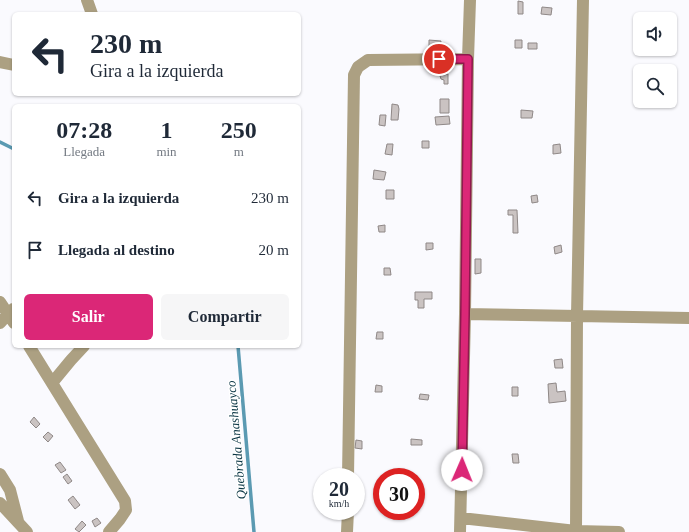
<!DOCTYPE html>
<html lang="es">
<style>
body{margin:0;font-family:"Times New Roman",serif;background:#f6f6f7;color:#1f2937;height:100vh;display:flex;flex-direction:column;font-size:15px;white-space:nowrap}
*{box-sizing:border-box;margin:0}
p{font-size:13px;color:#747a83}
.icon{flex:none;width:22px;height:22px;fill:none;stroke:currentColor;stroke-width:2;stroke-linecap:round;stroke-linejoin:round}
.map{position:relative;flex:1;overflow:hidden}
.details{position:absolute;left:12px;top:104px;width:289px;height:244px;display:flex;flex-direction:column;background:#fff;border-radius:6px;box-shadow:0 1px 3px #0004}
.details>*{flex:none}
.top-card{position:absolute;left:12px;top:12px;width:289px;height:84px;border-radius:6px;box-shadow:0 1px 3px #0004;background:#fff;color:#1f2937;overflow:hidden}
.controls{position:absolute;left:633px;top:12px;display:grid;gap:8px}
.controls a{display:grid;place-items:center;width:44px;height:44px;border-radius:6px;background:#fff;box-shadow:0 1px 3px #0004;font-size:20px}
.speed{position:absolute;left:313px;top:468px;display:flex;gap:8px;font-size:20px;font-weight:700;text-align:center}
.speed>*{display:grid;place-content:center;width:52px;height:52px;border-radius:50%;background:#fff;box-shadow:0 1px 3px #0004;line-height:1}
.speed small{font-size:10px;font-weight:400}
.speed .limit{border:6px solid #d22;background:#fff;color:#111}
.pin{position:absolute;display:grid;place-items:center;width:34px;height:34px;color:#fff;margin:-17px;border:2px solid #fff;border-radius:50%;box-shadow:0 1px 4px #0007}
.me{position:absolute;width:44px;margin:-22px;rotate:1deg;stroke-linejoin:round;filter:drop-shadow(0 0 3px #0008)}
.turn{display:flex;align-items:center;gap:14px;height:84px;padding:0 12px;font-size:18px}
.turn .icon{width:52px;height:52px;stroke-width:2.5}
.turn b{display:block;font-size:28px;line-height:34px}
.eta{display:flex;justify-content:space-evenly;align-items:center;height:68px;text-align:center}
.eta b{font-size:24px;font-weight:700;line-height:28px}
.primary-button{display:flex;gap:8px;margin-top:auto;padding:8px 12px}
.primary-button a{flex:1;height:46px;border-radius:6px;background:#db2777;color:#fff;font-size:16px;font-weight:700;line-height:46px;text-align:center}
.primary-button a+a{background:#f6f6f7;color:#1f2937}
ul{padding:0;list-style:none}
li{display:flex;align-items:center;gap:12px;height:52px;padding:0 12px}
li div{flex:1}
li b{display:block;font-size:15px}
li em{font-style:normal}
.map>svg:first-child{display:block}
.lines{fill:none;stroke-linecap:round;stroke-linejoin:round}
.stream{stroke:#5b9ab2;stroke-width:3.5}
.building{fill:#cac3c2;stroke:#8f8887}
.street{stroke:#aca082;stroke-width:12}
.route-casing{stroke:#8e194d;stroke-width:10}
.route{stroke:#db2777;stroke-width:7}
.labels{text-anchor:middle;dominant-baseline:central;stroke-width:3;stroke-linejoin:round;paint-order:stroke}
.water-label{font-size:13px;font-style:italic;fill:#0b3644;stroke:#fff}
</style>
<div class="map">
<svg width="689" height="532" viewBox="0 0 689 532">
<rect width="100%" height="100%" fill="#fafafe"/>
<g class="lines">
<path class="stream" d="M0,142l14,7
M238,346l16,186"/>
</g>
<path class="building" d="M518,1l5,1v12h-5z
M542,7l10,1 -1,7 -10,-1z
M429,40l12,1 -1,7h-11z
M515,40h7v8h-7z
M528,43h9v6h-9z
M448,74v10h-4v-4l-3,-1 -1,-3z
M440,99h9v14h-9z
M392,104l6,1 1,4 -1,11h-7z
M521,110l12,1 -1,7h-11z
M380,115h6l-1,11 -6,-1z
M449,116l1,8 -14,1 -1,-8z
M422,141h7v7h-7z
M387,144h6l-1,11 -7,-1z
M560,144l1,9 -8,1v-9z
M374,170l12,2 -2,8 -11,-1z
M386,190h8v9h-8z
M537,195l1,7 -6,1 -1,-7z
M508,210h9l1,23h-5v-18h-5z
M385,225v7h-6l-1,-6z
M426,243h7v6l-7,1z
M561,245l1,7 -7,2 -1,-7z
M475,259h6v14l-6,1z
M384,268h6l1,7h-7z
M415,292h17v7h-8v9h-6v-8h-3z
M377,332h6v7h-7z
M562,359l1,9h-8l-1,-8z
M556,383l1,9 8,-1 1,10 -17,2 -1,-19z
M376,385l6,1v6h-7z
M512,387h6v9h-6z
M420,394l9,1 -1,5 -9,-1z
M34,417l6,7 -4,4 -6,-6z
M48,432l5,4 -5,6 -5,-5z
M411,439l11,1v5h-11z
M356,440l6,1v8l-7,-1z
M512,454h6l1,9h-6z
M60,462l6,8 -5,3 -6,-8z
M67,474l5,7 -4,3 -5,-7z
M73,496l7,9 -5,4 -7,-9z
M97,518l4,5 -6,4 -3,-6z
M82,521l4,4 -7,7 -4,-3z"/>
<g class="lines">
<path class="street" d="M87,0l5,14
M0,62l14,3
M0,302l14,21
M465,314l224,4
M0,323l13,-14
M29,346l96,155 1,9 -6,9 -11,13
M52,383l19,-23 13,-14
M0,474l10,16 8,31
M348,477l6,-402 4,-8 10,-7 100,-1
M0,503l27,29
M461,518l115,13 43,1
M347,532l1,-21
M460,532l5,-218 3,-255 2,-59
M576,532l1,-216 6,-316"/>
</g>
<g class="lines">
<g class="route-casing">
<path id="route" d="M439,59h29l-3,255 -3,156"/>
</g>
<use href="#route" class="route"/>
</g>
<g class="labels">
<g class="water-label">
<text transform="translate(236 440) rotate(-95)">Quebrada Anashuayco</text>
</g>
</g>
</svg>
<div class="controls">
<a><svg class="icon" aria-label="sound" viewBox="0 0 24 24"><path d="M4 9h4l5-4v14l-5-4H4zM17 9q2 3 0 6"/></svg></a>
<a><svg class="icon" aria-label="search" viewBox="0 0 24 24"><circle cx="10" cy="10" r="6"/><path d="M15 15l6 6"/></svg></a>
</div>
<div class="speed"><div>20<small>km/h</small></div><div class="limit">30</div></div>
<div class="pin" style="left:439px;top:59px;background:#d93025"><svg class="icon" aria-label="arrive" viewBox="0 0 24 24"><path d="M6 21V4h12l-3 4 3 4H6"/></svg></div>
<svg class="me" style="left:462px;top:470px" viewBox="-20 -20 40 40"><circle r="19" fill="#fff"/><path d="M0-13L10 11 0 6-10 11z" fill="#db2777"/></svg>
<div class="top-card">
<div class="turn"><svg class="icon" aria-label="left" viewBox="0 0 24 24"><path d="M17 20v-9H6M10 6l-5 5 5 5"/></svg><div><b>230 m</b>Gira a la izquierda</div></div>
</div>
<section class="details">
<div class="eta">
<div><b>07:28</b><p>Llegada</p></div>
<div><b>1</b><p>min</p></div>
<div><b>250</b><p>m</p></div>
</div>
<ul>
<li><svg class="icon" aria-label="left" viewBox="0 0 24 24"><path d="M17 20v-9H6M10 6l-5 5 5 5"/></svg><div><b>Gira a la izquierda</b></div><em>230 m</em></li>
<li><svg class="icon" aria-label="arrive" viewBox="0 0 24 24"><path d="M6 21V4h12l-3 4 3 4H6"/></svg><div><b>Llegada al destino</b></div><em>20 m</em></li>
</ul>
<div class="primary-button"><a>Salir</a><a>Compartir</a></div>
</section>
</div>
